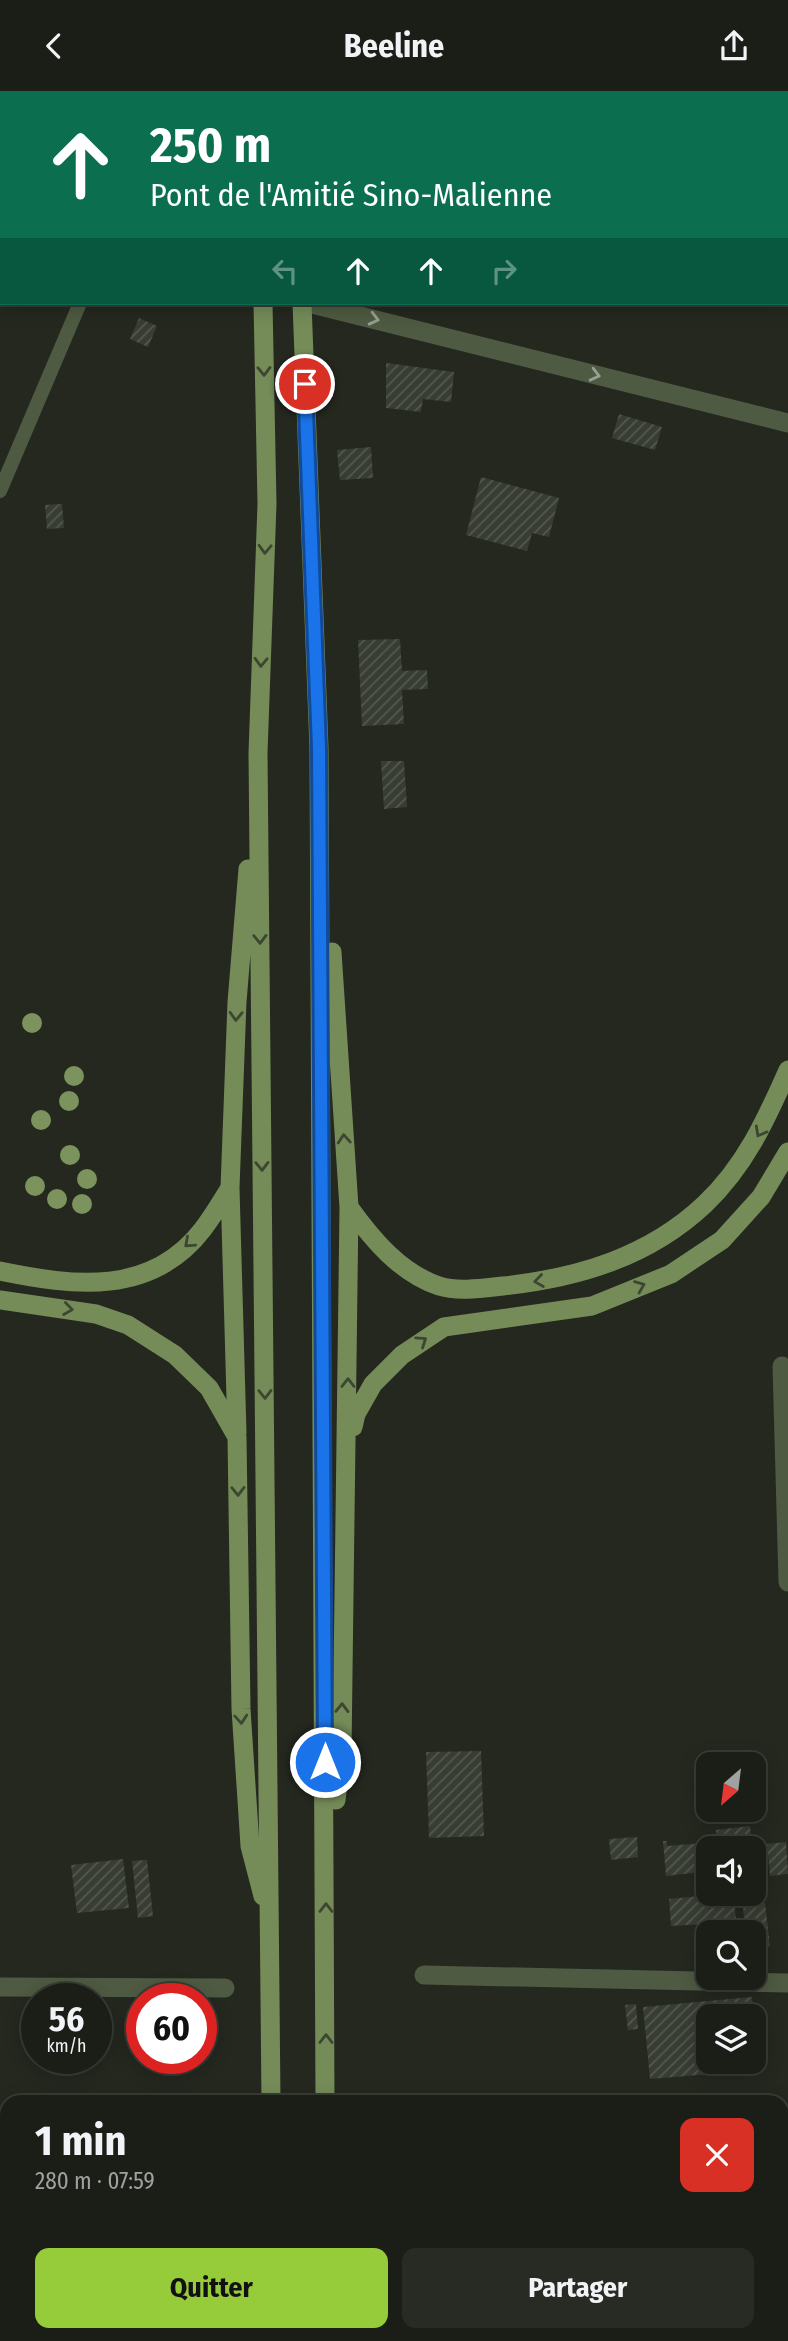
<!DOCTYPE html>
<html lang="fr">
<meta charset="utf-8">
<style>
body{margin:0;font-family:"Fira Sans Condensed",sans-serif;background:#282b24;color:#f1f3f6;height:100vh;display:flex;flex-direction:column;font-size:26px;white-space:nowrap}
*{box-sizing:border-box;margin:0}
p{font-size:23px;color:#a0a2a1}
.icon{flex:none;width:38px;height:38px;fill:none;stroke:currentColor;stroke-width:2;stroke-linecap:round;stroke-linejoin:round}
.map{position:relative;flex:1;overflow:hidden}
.panel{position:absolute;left:0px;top:2004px;width:789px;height:247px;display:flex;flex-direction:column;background:#1b1e17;border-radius:21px 21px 0 0;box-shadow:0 4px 18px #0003,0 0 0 2px #393c36}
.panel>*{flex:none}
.hud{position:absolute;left:0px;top:0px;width:789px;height:214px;box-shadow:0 4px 18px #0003,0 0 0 2px #393c36;background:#0b6e4f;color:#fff;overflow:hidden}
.needle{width:46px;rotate:208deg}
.buttons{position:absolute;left:696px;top:1661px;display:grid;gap:14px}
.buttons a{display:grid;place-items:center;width:70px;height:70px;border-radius:14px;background:#1b1e17;box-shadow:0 4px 18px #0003,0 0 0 2px #393c36;font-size:35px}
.speed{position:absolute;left:21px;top:1892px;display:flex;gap:14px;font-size:35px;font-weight:700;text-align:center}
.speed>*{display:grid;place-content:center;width:91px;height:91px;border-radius:50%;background:#1b1e17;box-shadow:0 4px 18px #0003,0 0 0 2px #393c36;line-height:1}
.speed small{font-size:18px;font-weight:400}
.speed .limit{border:10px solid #d22;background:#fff;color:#111}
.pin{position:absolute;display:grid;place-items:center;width:60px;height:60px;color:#fff;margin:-30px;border:4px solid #fff;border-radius:50%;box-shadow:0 2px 7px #0007}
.me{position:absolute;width:77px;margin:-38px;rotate:0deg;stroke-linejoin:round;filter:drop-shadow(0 0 5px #0008)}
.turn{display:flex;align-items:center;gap:24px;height:147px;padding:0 35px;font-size:32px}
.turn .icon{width:91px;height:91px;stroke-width:2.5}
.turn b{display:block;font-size:49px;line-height:60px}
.lanes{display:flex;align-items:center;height:66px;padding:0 35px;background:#0003;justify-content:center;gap:35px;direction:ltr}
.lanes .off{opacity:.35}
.round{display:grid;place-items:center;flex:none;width:74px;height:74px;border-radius:14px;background:#282b24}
.summary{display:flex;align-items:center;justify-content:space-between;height:119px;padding:0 35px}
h1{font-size:42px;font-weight:700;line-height:52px}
.cta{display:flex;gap:14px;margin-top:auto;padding:14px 35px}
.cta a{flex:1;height:80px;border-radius:14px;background:#96cc3a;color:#111;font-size:28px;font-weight:700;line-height:80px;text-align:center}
.cta a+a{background:#282b24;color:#f1f3f6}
header{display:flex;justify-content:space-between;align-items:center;height:91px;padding:0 35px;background:#1b1e17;font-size:32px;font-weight:700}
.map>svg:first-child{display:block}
.building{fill:url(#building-hatch)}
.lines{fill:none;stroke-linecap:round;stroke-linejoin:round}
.service{stroke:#4e5a41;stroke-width:14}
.minor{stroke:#4e5a41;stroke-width:19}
.tertiary{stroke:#4e5a41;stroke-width:19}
.primary{stroke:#758c59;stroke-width:19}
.tree{fill:#7c935e}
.oneway{stroke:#989f90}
.oneway2{stroke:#3c4630}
.route-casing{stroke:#114b97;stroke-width:18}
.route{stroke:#1a73e8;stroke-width:12}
</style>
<header><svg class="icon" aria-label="back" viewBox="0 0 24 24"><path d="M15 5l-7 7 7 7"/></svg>Beeline<svg class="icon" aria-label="share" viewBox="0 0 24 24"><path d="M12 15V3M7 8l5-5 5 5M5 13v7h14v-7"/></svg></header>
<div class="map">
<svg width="788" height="2250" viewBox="0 0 788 2250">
<defs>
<pattern id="building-hatch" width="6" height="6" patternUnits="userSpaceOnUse" patternTransform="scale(1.75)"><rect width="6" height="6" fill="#383d33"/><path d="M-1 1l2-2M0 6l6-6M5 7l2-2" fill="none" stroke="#545850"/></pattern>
</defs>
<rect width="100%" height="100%" fill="#24281f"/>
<path class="building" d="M139,227l18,8 -9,21 -18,-8z
M386,272l68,9 -3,30 -28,-3 -2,13 -35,-4z
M619,323l43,13 -7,23 -43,-12z
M371,356l2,31 -33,2 -3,-30z
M481,386l78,21 -10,39 -17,-4 -5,18 -61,-16z
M62,413l2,24 -17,1 -2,-24z
M400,548l2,32 25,-1 1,19 -26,1 2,34 -42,2 -4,-86z
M381,670h23l3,46 -23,2z
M481,1660l3,85 -55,2 -3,-86z
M750,1735l2,22h-43v23l-43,5 -3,-35h4v5l50,-4 -1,-12z
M637,1746l1,20 -27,3 -2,-21z
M786,1751l2,32 -18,2 -3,-32z
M123,1768l6,49 -52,5 -6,-48z
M147,1769l6,56 -15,2 -6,-57z
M734,1802l2,29 -65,4 -2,-27z
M765,1812l5,43 -16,2v-16h-9l-2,-27z
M752,1906l2,19h-45v45h45l2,-22 3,31 -109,9 -7,-72z
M636,1913l2,25 -10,1 -3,-25z"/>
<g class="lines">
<path class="service" d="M0,400l80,-188"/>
<path class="minor" d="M782,1275l6,216
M424,1884l364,8
M0,1896l225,1"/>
<path class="tertiary" d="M0,1l2,1
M0,134l2,1
M308,212l480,120"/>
<path class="primary" d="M259,0v2
M294,0v2
M263,212l4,201 -9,249 13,1349
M302,212l17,445 6,1354
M332,861l17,255 -7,544 -6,49
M349,1116c23,32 51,66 90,79 19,6 45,2 64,0 75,-8 146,-29 202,-82 40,-38 61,-84 83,-134
M0,1180c73,15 151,26 203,-42 10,-13 18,-27 27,-41
M0,1209l96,14 32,11 47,30 34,33 28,49 4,272 9,137 13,50
M353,1336l3,-13 17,-30 29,-29 42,-28 148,-21 79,-32 51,-34 39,-43 27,-45
M237,1342l-7,-245 7,-186 11,-133
M275,2244v6
M325,2250v-6"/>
</g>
<g class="tree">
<circle cx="32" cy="932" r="10"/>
<circle cx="74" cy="985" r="10"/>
<circle cx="69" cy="1010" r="10"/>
<circle cx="41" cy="1029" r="10"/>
<circle cx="70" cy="1064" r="10"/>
<circle cx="87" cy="1088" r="10"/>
<circle cx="35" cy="1095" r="10"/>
<circle cx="57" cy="1108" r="10"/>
<circle cx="82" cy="1113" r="10"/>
</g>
<defs><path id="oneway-chevron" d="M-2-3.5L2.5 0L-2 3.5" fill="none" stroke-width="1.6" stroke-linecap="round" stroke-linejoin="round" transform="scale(1.75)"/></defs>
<g class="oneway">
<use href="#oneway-chevron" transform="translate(374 228) rotate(14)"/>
<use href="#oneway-chevron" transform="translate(595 284) rotate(14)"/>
</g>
<g class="oneway2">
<use href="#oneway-chevron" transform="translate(264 280) rotate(89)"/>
<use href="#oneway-chevron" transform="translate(265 458) rotate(92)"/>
<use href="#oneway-chevron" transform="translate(261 571) rotate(92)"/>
<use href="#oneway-chevron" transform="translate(260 848) rotate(89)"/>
<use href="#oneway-chevron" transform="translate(236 925) rotate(92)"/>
<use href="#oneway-chevron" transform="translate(760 1041) rotate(119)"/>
<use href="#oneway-chevron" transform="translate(344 1048) rotate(-94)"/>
<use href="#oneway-chevron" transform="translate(262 1075) rotate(89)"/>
<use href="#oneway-chevron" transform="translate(189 1152) rotate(138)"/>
<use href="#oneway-chevron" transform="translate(539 1190) rotate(172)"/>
<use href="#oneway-chevron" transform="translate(640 1195) rotate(-22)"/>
<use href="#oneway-chevron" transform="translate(68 1218) rotate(8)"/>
<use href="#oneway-chevron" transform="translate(422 1250) rotate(-34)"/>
<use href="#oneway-chevron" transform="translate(348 1292) rotate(-90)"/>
<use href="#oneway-chevron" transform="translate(265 1303) rotate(89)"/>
<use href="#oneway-chevron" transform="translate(238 1400) rotate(89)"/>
<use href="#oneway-chevron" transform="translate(342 1617) rotate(-89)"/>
<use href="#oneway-chevron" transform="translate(241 1628) rotate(86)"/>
<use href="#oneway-chevron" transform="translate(326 1817) rotate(-90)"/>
<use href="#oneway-chevron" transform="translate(326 1948) rotate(-90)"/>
</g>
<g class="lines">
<g class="route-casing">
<path id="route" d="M305,293l14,364 6,1014"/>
</g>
<use href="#route" class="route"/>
</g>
</svg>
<div class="buttons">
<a><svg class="needle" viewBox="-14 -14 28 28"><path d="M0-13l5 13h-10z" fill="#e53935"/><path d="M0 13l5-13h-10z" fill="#a0a2a1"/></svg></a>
<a><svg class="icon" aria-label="sound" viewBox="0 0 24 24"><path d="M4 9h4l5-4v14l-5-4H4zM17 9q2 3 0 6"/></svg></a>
<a><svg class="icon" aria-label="search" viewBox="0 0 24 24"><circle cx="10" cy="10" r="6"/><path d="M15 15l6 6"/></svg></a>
<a><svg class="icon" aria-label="layers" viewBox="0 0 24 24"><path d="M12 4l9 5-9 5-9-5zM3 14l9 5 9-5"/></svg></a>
</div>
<div class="speed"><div>56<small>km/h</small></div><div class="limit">60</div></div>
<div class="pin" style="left:305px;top:293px;background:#d93025"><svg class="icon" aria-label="arrive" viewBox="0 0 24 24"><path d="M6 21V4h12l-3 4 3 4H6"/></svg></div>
<svg class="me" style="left:325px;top:1671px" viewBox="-20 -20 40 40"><circle r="17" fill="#1a73e8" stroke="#fff" stroke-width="3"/><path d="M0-11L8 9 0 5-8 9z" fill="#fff"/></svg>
<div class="hud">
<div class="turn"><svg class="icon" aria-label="ahead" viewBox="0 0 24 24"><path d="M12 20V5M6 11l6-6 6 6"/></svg><div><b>250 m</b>Pont de l'Amitié Sino-Malienne</div></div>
<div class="lanes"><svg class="icon off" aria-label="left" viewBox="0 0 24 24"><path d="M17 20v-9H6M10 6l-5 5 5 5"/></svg><svg class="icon" aria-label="ahead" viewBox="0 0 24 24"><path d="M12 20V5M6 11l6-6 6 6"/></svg><svg class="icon" aria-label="ahead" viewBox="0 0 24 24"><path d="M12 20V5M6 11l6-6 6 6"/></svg><svg class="icon off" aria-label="right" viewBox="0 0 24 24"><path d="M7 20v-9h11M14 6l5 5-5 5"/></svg></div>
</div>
<section class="panel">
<div class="summary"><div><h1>1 min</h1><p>280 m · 07:59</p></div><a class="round" style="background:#d93025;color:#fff"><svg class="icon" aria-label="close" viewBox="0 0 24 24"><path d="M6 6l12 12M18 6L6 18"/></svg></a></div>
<div class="cta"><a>Quitter</a><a>Partager</a></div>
</section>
</div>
